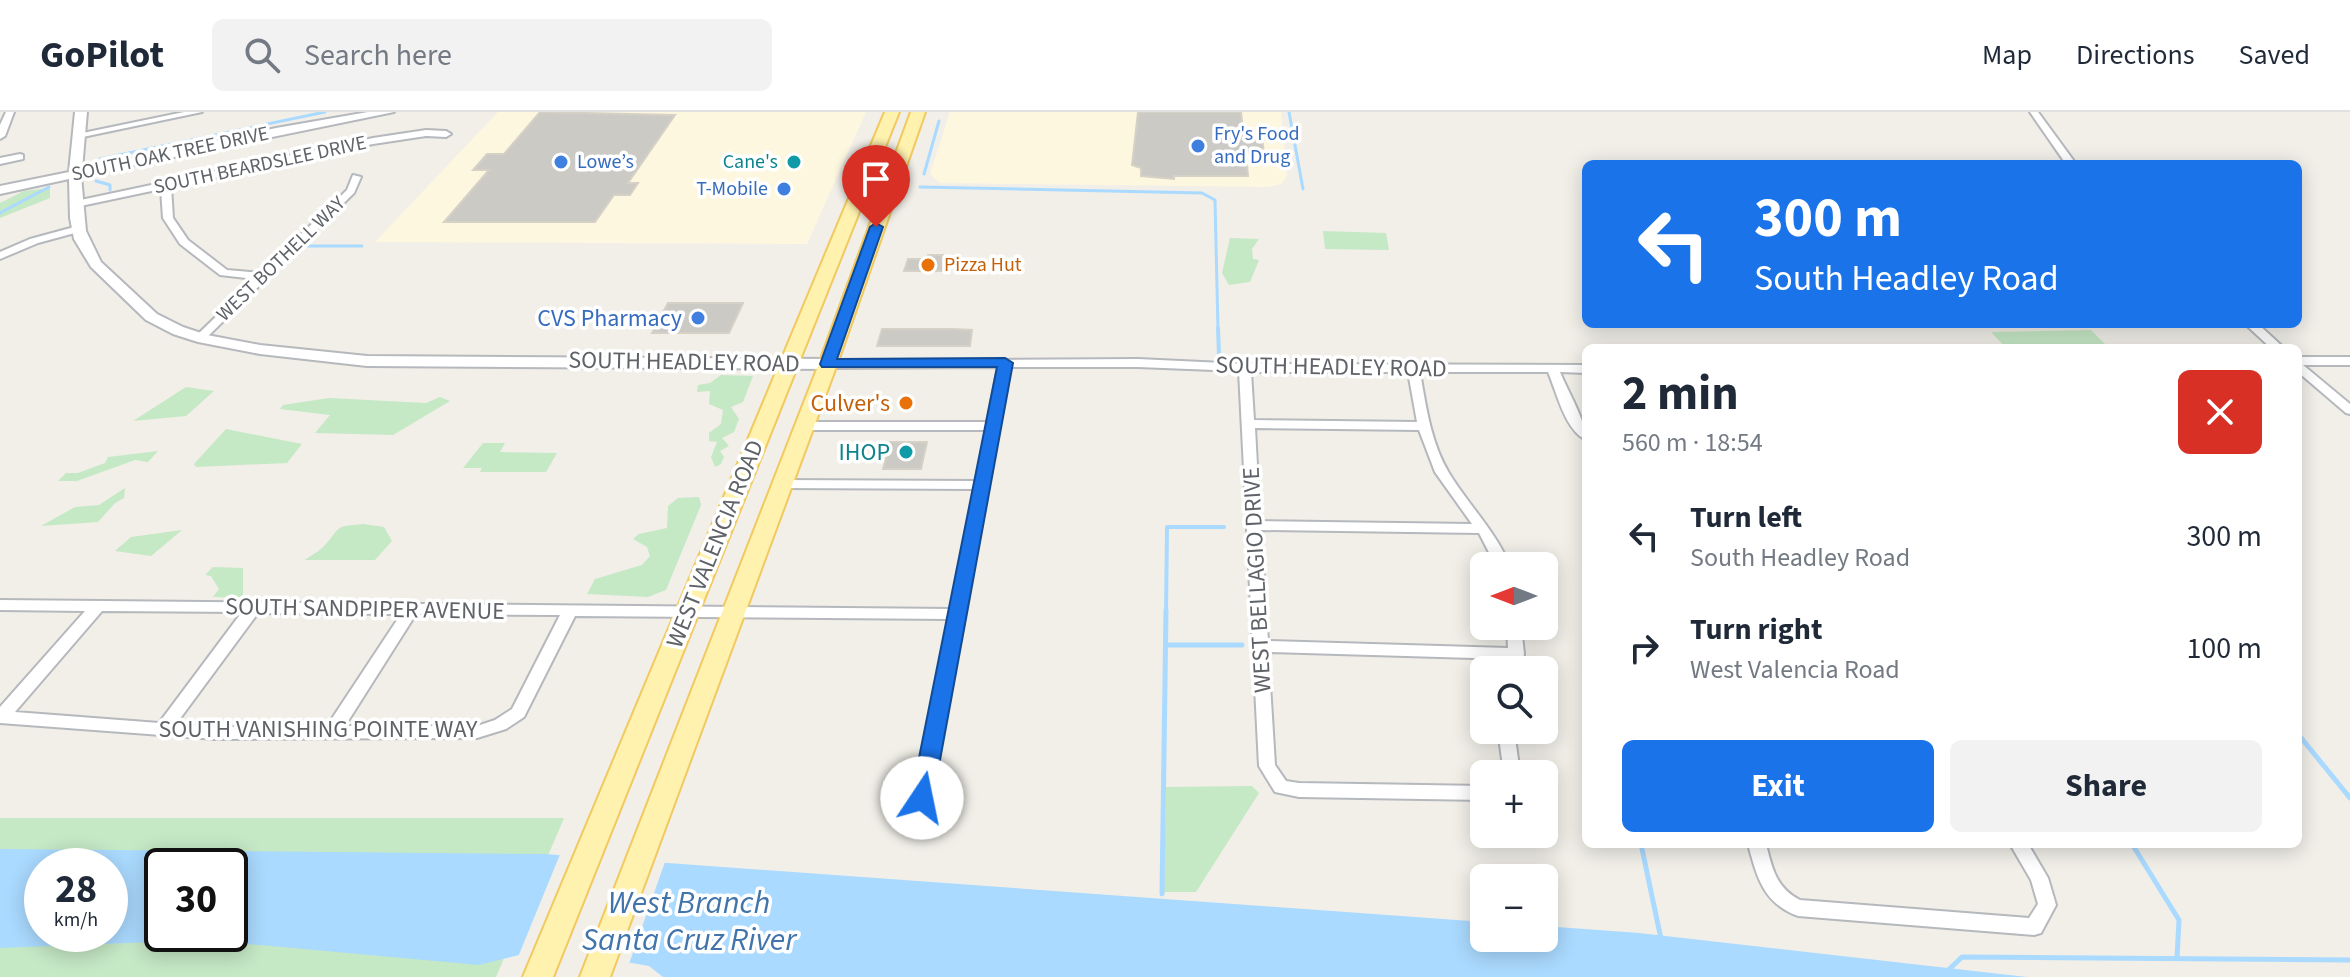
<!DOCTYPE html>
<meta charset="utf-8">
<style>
body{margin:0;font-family:"Source Sans 3",sans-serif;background:#f2f2f3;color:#1f2937;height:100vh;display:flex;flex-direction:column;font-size:30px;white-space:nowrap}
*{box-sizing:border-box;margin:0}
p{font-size:26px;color:#747a83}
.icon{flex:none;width:44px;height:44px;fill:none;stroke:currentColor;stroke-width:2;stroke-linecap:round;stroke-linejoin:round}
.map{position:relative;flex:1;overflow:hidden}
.panel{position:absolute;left:1582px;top:232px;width:720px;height:504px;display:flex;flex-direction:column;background:#fff;border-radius:12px;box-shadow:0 4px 20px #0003}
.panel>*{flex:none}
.top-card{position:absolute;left:1582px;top:48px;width:720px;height:168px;border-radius:12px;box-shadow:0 4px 20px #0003;background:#1a73e8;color:#fff;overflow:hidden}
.needle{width:52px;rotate:270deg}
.fabs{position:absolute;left:1470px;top:440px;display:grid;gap:16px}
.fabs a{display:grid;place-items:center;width:88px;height:88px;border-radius:12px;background:#fff;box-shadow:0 4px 20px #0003;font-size:40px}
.speed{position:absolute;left:24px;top:736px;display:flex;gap:16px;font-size:40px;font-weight:700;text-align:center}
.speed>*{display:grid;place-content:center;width:104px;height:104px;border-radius:50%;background:#fff;box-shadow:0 4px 20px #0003;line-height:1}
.speed small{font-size:20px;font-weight:400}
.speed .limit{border:4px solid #111;border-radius:12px;background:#fff;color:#111}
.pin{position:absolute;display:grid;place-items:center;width:68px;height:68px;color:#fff;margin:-82px -34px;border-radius:50% 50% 50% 0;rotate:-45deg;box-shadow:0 0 8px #0007}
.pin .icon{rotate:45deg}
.me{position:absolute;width:88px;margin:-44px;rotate:11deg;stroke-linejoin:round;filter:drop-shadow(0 0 6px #0008)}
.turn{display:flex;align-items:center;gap:28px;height:168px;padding:0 40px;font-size:36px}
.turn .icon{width:104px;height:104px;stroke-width:2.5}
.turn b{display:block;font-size:56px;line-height:68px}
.round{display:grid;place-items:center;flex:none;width:84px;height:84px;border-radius:12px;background:#f2f2f3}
.summary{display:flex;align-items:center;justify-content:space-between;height:136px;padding:0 40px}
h1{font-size:48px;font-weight:700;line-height:60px}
.cta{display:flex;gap:16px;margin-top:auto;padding:16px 40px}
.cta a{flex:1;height:92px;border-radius:12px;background:#1a73e8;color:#fff;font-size:32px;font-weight:700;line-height:92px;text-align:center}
.cta a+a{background:#f2f2f3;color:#1f2937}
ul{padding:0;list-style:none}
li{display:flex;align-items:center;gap:24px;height:112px;padding:0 40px}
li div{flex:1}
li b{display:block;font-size:30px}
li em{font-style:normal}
header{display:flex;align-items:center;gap:48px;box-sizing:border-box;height:112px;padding:0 40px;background:#fff;border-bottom:2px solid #e0e1e3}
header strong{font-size:38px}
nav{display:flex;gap:44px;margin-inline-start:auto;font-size:28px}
.search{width:560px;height:72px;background:#f2f2f3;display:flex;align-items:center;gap:20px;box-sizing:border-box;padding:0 28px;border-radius:12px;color:#747a83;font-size:30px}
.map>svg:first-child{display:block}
.commercial{fill:#fef7e0}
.green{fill:#c5e8c5;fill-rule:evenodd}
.water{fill:#aadaff;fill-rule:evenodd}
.pier{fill:#f1efe8}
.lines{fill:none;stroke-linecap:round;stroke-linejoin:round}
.stream-far2{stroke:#aadaff;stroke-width:3}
.stream-far1{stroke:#aadaff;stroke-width:4}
.stream{stroke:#aadaff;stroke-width:5}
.building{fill:#cccac5;stroke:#d6d1c6;stroke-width:2}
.minor-casing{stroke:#b5b8bc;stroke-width:4}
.tertiary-casing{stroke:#b5b8bc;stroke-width:4}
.primary-casing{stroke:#f2c960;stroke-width:4}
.minor{fill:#fff;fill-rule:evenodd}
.tertiary{fill:#fff;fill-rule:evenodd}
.primary{fill:#fff2af;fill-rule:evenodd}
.route{fill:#1a73e8;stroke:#114b97;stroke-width:2}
.shop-dot{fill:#3f7fe0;stroke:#fff;stroke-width:3}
.culture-dot{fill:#0f9aa8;stroke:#fff;stroke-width:3}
.food-dot{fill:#e8710a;stroke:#fff;stroke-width:3}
.labels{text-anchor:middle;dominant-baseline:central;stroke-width:7;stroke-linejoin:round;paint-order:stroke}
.far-shop-label{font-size:20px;fill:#366cbe;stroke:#fff;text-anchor:start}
.far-street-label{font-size:20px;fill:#5f6368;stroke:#fff}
.far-culture-label{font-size:20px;fill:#0d838f;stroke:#fff;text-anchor:end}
.far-food-label{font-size:20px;fill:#c56008;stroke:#fff;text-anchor:start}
.shop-label{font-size:24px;fill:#366cbe;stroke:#fff;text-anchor:end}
.street-label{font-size:24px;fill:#5f6368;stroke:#fff}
.food-label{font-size:24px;fill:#c56008;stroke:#fff;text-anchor:end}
.culture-label{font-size:24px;fill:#0d838f;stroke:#fff;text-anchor:end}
.near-water-label{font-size:32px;font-style:italic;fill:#4174aa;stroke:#fff}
</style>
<header>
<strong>GoPilot</strong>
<div class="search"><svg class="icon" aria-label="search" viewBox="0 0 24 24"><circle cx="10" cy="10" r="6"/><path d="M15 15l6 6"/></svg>Search here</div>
<nav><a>Map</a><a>Directions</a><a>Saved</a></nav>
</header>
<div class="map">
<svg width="2350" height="865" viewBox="0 0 2350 865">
<rect width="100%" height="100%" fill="#f1efe8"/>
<path class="commercial" d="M498,0h368l-59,132 -432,-2z
M950,0h331l6,63 -5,9 -14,3 -328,-4 -10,-9z"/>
<path class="green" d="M50,76v10l-50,20v-15l24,-12z
M1323,119l63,2 3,17 -64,-1z
M1230,126l29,1 -7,10 1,10 6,1 -9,22 -21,3 -7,-12z
M2091,218l18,18h-103l-15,-16z
M721,263l32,1 -10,26 -12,5 8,12 -5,13 -12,6 7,8 -9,5 4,6 -3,7 -6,3 -4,-10 6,-15 -8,-1v-8l12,-9 2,-14 -14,-6 1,-13 -13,1 1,-7 12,-2z
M186,275l28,4 -28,25 -53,5z
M440,285l10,4 -57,34 -78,-2 15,-18 -50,-6 3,-4 46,-7 97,5z
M226,317l76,15 -15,19 -91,4 -2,-3z
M483,331h22l-5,9 57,1 -11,19h-66l2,-4h-19z
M158,339l-10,11 -13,-2 -58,21h-19l8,-8h12l27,-10 3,-6z
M125,376l-1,10 -9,5 -17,19 -57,4 34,-19 24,-2z
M699,385l2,8 -35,85 -18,7 -61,-3 8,-15 47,-14 8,-9 -3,-9 -14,-8 6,-5 28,-6 1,-22 10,-8z
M363,412l21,3 8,14 -17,19h-70c7,-5 16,-10 21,-16 17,-20 9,-17 37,-20z
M182,418l-31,26 -36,-5 16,-14z
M213,455l30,1v30l-30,-1 6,-8 -8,-13 -6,-1z
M1252,674l7,7 -63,99h-32l2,-105z
M0,706h564l-68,159h-496zM42,754h68v68h-68zM162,754h68v68h-68z"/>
<path class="water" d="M0,737l544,5 940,68v16h60v-12l95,7 388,44h-1364l-14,-11 -17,-3 -113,-8 -40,10 -275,-25 -204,8zM42,754h68v68h-68zM162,754h68v68h-68z"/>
<path class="pier" d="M561,740l105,7 -37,105 -111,-7z"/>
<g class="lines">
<path class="stream-far2" d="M1289,0l14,77
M100,47l225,-47
M924,62l15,-53
M96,69l14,4v5
M920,75l282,6 13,7 3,130
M0,101l49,-26
M307,134h55"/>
<path class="stream-far1" d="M1218,216l1,27
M1166,500l1,-85h57"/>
<path class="stream" d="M1166,533h76
M2298,622l52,64
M1641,732l20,95
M2132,732l47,76 -2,38
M1162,782l4,-284
M1941,865l21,-20 388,3"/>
</g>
<path class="building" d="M540,0l135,3 -47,68h10l-8,12h-16l-19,27h-151l45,-52h-16l14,-16h17z
M1138,0h103l3,26h18l2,15h-18l2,23h-74v3l-33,-3v-8l-9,-3z
M928,143h15l-1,5h10l-3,11h-45l4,-12h19z
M668,191h75l-14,30h-77z
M882,217h70l20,1 -2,16h-93z
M890,330h37l-6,27h-38z"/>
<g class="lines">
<g class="minor-casing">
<path id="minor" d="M6,0h8l-9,24 -5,3v-14z
M184,0h18l-124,26 -5,-3z
M2030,0h8l38,52h-10z
M426,18l20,1 5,3 -5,3 -20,-1 -53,8 -202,43 2,31 15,22 39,30 34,3 86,-83 6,-15 8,2 -7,16 -149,146 -4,1 -6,-3 2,-2 58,-56 -35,-4 -40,-31 -17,-26 -2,-29 -85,18 -5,-3 5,-3 297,-63z
M20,42l3,1v4l-23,5v-6z
M78,114l4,1v4l-44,12 -38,16v-7l30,-13z
M2245,212h13l26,24h-13z
M2298,245h52v8h-47l47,39v10l-4,-1 -48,-41z
M1138,247l107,5 341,1v8l-26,-1c8,20 26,49 26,68 -21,-10 -29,-47 -38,-68h-128c6,35 11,71 29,101 20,33 46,57 61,93h-14l-17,-33 -218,-3 7,111 240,7 -1,-22h14l3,28 -3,16h-16l2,-11 -239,-7 7,113 11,16 13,2 185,3v14l-185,-3 -24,-5 -16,-26 -20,-395 -101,-4h-128l-79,431 -3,5 -6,2 -6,-2 -3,-5 37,-179 -375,-3 -51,101 -18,12 -29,9 -262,1 -215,-16v-16l85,-96 -85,-1v-10l952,9 24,-120 -195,-1 -7,-4 7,-4 196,1 9,-51h-182l-6,-4 6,-4h183l11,-55 -170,1 -6,-4 2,-3zM1251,260h157l9,50 -163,-2zM1255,316l164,2 16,42 37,52 -212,-3zM102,499l140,1 -83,111 -144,-11zM258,501l143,1 -74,112 -112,1 -39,-3zM416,502l144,1 -48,94 -17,11 -18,6h-132z
M1498,618h16l6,44h-16z
M1748,732h18c6,24 10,44 34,56l229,18 9,-14 -7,-24 -21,-36h18l20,34 8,27 -15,28 -7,2 -236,-19c-35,-13 -41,-39 -50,-72z"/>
</g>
<g class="tertiary-casing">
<path id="tertiary" d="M75,0h12l-5,57 194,-41 92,-16h26l-313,64 5,55 15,31 56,52 26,13 24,8 53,10 107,11 461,3 8,5 -8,5 -461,-3 -107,-12 -62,-12 -25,-8 -27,-14 -55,-53 -17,-28 -4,-21 -1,-39 -69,15v-8l69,-14z"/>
</g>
<g class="primary-casing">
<path id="primary" d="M885,0h14l-346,865h-30z
M911,0h14l-88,252 -227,613h-30l239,-613z"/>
</g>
<use href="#minor" class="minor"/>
<use href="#tertiary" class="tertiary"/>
<use href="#primary" class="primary"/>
</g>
<path class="route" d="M876,111l7,4 -46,132 168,-1 8,5 -80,435 -4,6 -7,3 -8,-3 -3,-6 86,-431h-175l-2,-3 50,-137z"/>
<g class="shop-dot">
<circle cx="1198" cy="34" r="8"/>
<circle cx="561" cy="50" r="8"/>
<circle cx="784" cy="77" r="8"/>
<circle cx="698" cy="206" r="8"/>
</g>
<g class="culture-dot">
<circle cx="794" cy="50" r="8"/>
<circle cx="906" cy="340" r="8"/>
</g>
<g class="food-dot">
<circle cx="928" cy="153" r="8"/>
<circle cx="906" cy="291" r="8"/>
</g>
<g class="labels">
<g class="far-shop-label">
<text x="1214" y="22">Fry's Food<tspan x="1214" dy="23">and Drug</tspan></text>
<text x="577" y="50">Lowe’s</text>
<text x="768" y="77" text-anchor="end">T-Mobile</text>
</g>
<g class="far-street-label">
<text transform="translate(170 42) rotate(-12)">SOUTH OAK TREE DRIVE</text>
<text transform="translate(260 53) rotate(-12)">SOUTH BEARDSLEE DRIVE</text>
<text transform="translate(281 147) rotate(-44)">WEST BOTHELL WAY</text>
</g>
<g class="far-culture-label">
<text x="778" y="50">Cane's</text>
</g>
<g class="far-food-label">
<text x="944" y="153">Pizza Hut</text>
</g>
<g class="shop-label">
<text x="682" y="206">CVS Pharmacy</text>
</g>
<g class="street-label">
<text transform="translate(684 250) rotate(1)">SOUTH HEADLEY ROAD</text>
<text transform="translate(1331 255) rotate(1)">SOUTH HEADLEY ROAD</text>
<text transform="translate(715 432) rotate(-68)">WEST VALENCIA ROAD</text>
<text transform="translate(1257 468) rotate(-93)">WEST BELLAGIO DRIVE</text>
<text transform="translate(365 497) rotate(1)">SOUTH SANDPIPER AVENUE</text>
<text x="318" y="617">SOUTH VANISHING POINTE WAY</text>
</g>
<g class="food-label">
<text x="890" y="291">Culver's</text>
</g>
<g class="culture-label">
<text x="890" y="340">IHOP</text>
</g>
<g class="near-water-label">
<text x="689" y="791">West Branch<tspan x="689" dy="37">Santa Cruz River</tspan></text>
</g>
</g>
</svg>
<div class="fabs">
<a><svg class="needle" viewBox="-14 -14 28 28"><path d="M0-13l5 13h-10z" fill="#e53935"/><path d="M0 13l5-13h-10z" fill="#747a83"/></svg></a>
<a><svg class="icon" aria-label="search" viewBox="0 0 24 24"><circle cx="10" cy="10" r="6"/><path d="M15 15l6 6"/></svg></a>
<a>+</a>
<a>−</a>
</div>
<div class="speed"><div>28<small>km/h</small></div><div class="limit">30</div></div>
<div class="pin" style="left:876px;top:115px;background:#d93025"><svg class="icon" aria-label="arrive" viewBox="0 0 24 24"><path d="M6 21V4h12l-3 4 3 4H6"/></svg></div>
<svg class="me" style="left:922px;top:686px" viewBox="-20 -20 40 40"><circle r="19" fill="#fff"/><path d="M0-13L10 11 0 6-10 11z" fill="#1a73e8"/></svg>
<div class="top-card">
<div class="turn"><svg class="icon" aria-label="left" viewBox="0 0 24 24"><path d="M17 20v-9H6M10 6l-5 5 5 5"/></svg><div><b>300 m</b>South Headley Road</div></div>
</div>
<section class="panel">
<div class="summary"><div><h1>2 min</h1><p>560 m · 18:54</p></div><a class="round" style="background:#d93025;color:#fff"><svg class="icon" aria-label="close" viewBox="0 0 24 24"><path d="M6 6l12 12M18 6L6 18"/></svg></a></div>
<ul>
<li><svg class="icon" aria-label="left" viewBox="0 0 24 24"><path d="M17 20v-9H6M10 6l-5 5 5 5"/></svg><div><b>Turn left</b><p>South Headley Road</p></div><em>300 m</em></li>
<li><svg class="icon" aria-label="right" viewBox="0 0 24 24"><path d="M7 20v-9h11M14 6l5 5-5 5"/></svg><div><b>Turn right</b><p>West Valencia Road</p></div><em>100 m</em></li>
</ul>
<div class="cta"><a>Exit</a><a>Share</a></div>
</section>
</div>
